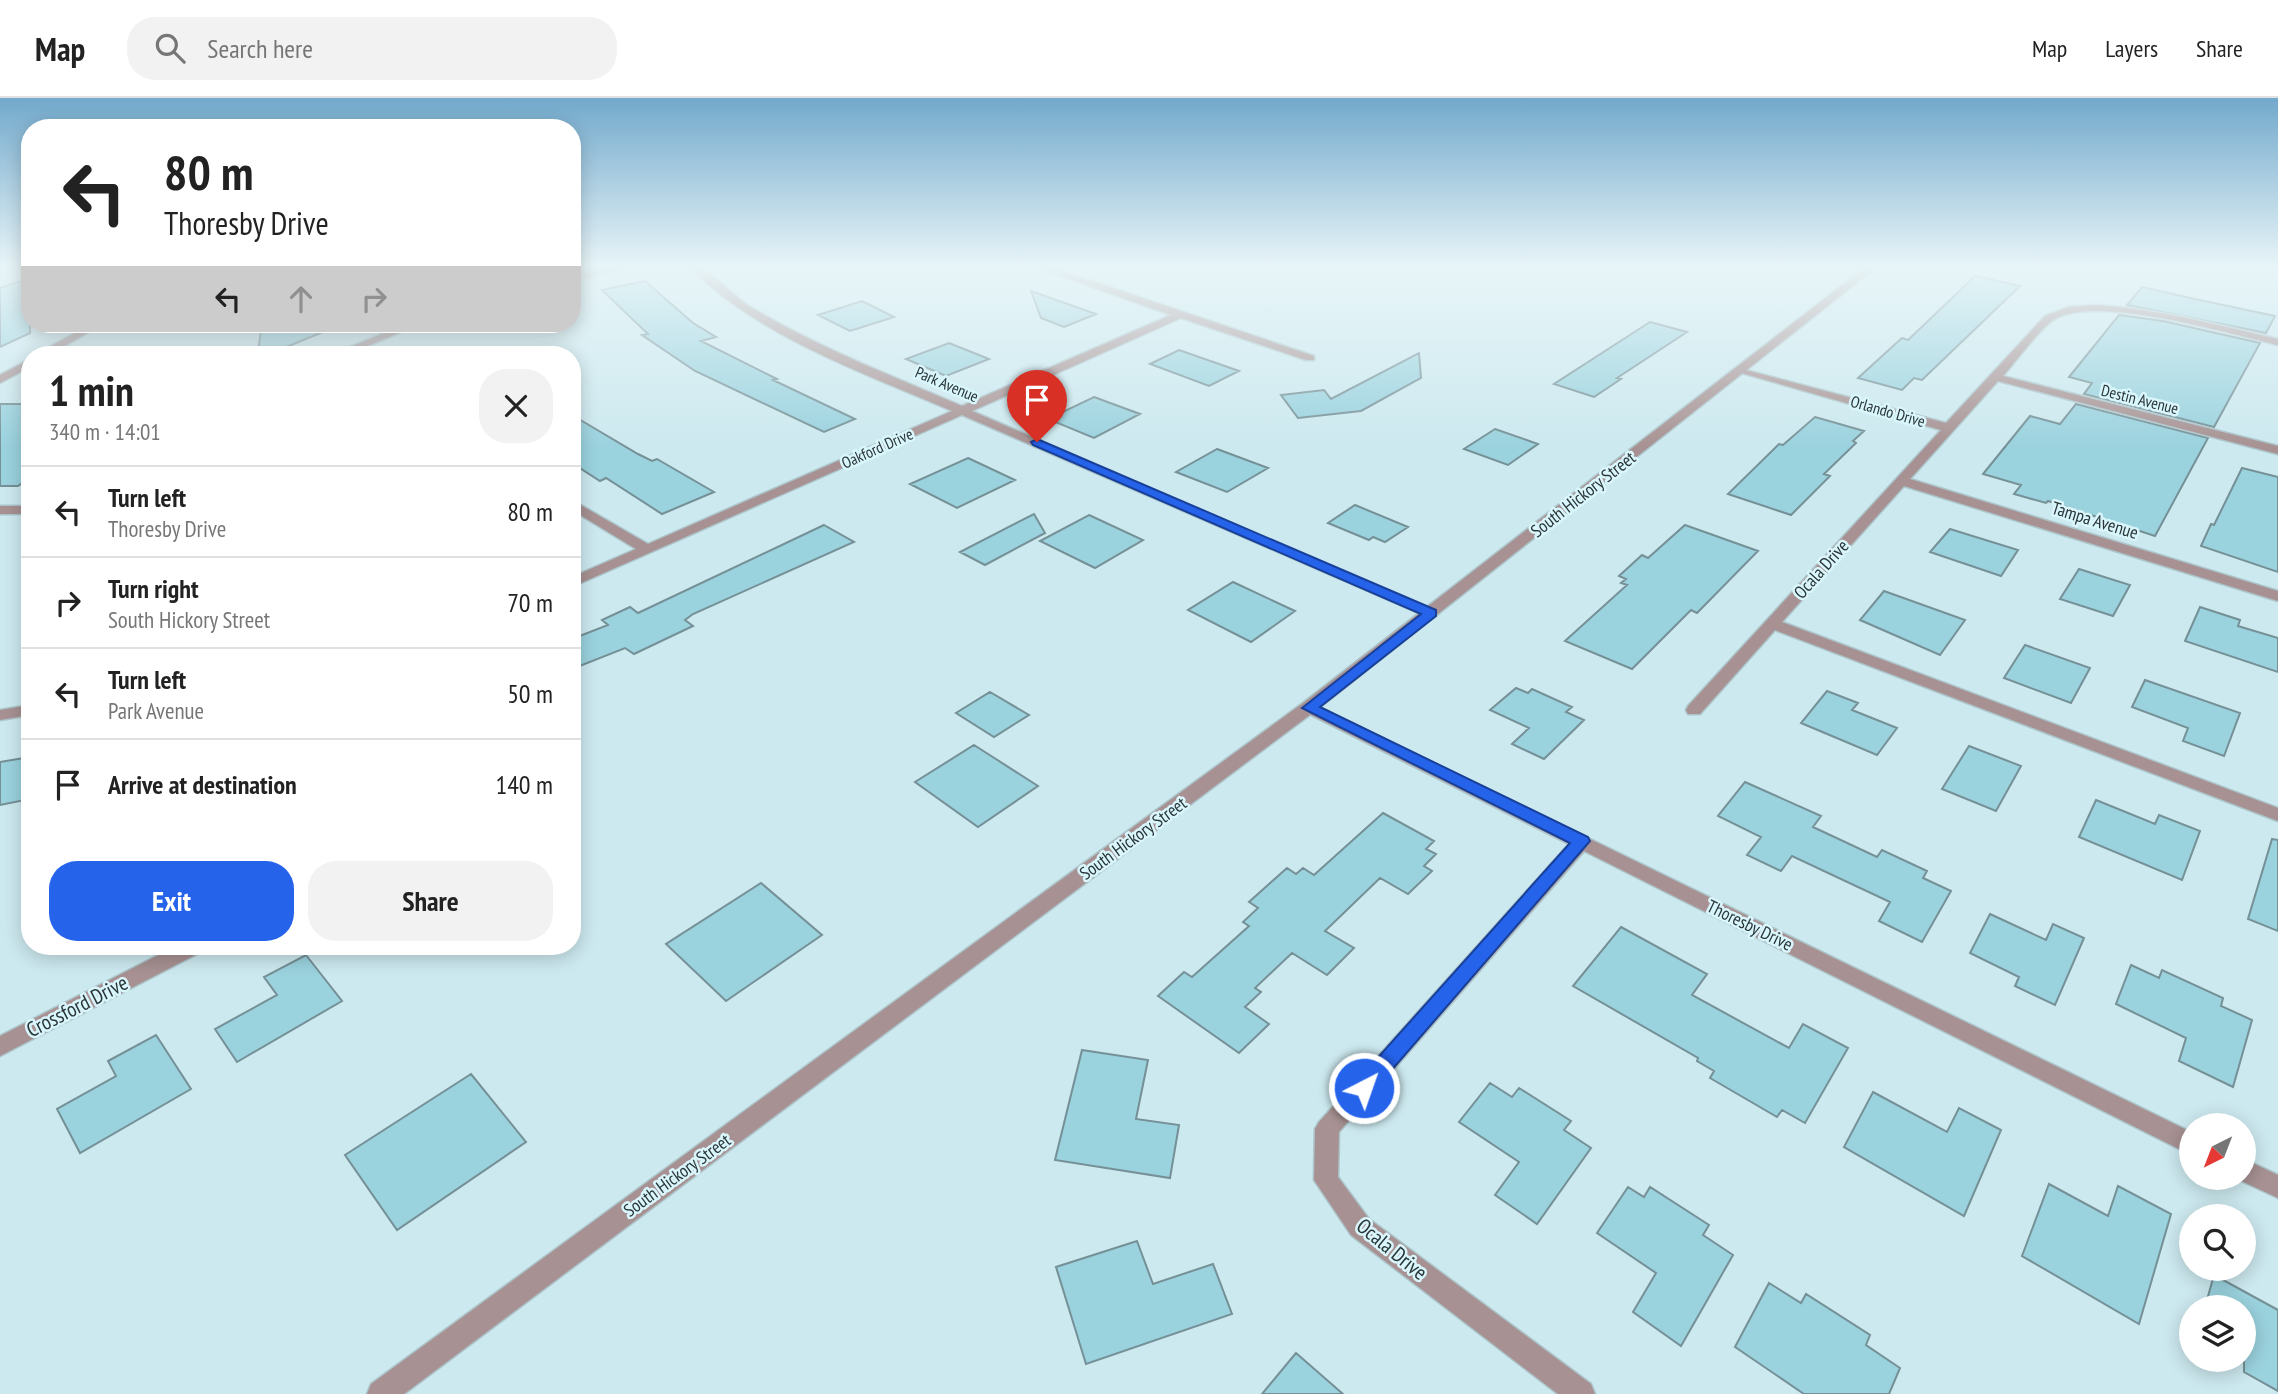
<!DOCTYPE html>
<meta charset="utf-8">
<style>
body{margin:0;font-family:"PT Sans Narrow",sans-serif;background:#f2f2f2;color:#222;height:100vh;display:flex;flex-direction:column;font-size:26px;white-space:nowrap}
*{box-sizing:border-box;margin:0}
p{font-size:23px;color:#767676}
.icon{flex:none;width:38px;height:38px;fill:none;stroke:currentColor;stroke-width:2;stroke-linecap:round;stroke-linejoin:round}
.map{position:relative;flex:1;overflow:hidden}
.drawer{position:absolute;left:21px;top:248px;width:560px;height:609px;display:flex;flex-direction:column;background:#fff;border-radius:28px;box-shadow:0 4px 18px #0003}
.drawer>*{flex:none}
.hud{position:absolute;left:21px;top:21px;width:560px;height:214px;border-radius:28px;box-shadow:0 4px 18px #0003;background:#fff;color:#222;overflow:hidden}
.needle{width:46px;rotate:222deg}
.fabs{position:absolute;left:2179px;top:1015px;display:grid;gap:14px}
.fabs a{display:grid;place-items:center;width:77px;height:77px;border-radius:50%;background:#fff;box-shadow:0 4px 18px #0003;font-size:35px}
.pin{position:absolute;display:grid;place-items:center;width:60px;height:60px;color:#fff;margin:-72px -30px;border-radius:50% 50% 50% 0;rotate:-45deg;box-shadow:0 0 7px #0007}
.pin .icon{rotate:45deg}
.me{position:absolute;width:77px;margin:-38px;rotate:41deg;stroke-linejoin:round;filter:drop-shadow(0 0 5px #0008)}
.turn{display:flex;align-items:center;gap:24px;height:147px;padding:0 28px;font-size:32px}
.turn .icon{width:91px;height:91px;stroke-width:2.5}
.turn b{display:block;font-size:49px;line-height:60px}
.lanes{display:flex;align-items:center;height:66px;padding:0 28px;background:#0003;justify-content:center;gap:35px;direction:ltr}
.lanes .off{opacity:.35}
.round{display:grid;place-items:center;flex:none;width:74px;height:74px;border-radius:28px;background:#f2f2f2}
.overview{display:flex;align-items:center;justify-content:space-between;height:119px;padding:0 28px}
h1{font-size:42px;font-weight:800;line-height:52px}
.action{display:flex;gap:14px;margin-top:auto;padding:14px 28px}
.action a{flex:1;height:80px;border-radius:28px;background:#2563eb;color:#fff;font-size:28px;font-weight:800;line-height:80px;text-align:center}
.action a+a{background:#f2f2f2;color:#222}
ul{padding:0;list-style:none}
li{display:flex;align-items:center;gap:21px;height:91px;padding:0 28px;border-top:2px solid #e0e0e0}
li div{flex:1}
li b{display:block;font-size:26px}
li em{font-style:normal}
header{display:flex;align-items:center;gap:42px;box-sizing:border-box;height:98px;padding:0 35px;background:#fff;border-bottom:2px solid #e0e0e0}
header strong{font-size:33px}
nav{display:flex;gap:38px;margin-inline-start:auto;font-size:24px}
.search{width:490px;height:63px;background:#f2f2f2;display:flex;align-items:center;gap:18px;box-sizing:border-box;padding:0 24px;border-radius:28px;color:#767676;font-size:26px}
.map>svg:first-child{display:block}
.building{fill:#9ad2de;stroke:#759096;stroke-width:2}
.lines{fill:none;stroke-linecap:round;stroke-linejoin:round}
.minor-casing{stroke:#acc5ca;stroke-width:3}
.tertiary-casing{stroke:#acc5ca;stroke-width:3}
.minor{fill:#a79192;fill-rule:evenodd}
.tertiary{fill:#a79192;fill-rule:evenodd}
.route{fill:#2563eb;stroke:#184099;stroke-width:2}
.labels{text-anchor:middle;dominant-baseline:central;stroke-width:5;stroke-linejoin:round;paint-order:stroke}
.far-street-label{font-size:16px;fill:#2a3537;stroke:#d9f6fc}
.street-label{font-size:18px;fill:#2a3537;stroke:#d9f6fc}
.near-street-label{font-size:21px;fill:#2a3537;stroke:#d9f6fc}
</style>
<header>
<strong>Map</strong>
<div class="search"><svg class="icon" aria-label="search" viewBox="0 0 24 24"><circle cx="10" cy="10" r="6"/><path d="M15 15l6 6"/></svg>Search here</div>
<nav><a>Map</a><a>Layers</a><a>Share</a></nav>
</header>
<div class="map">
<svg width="2278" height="1296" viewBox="0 0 2278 1296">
<rect width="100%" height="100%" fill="#cce9ef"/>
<path class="building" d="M1975,178l45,10 -98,94 -8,-2 -12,12 -44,-12 44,-40 6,2z
M30,180v55l-30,14v-59z
M645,183l48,42 23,14 -15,4 76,38 -4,1 82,39 -31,13 -129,-61 -53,-36 6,-1 -46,-44z
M2142,189l53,12 80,17 -9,17 -139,-28z
M1031,193l65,23 -32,13 -23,-9z
M862,203l32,16 -44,14 -32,-16z
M2119,217l44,6 97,22 -46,84 -130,-33 8,-11 -23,-6z
M1650,224l37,10 -70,46 4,1 -27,18 -40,-13z
M262,226h80l-70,29 -2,-4 -12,2z
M949,245l40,16 -43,17 -40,-17z
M1179,252l60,21 -30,15 -59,-22z
M1419,255l2,25 -60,33 -63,7 -17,-23 43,-5 7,9z
M1094,299l46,17 -46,24 -46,-19z
M0,306h30v73l-12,9h-18z
M2076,306l132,34 -53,98 -107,-35 -2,2 -32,-9 7,-9 -38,-11 47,-58 30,8z
M572,317l66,39 14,7 5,-2 57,33 -52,22 -56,-36 -6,3 -28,-18z
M1815,319l49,14 -11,10 3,2 -32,31 6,2 -39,39 -63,-21 51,-50 4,1z
M1495,331l43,15 -30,21 -44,-16z
M1217,351l51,19 -41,24 -51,-20z
M968,360l47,22 -58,28 -47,-24z
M2242,370l36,9v95l-77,-26 10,-22 3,1z
M1355,407l53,22 -23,15 -12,-5 -4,3 -41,-17z
M1034,416l11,19 -60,32 -25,-13z
M1089,417l54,25 -48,28 -55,-27z
M824,427l30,17 -161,72 -8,6 8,6 -59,28 -9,-6 -53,21v-30l36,-14 -6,-5 28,-13 8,6z
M1685,427l73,26 -61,62 -6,-3 -59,59 -67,-28 62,-56 -6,-2 5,-4 -7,-3 23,-21 6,3z
M1950,431l68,21 -17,26 -71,-24z
M2079,471l51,16 -17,31 -53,-17z
M1233,484l62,29 -44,31 -63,-32z
M1884,493l81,29 -25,35 -80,-35z
M2200,509l40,13 -2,6 40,12v34l-93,-31z
M2025,547l65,23 -19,35 -67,-25z
M2145,582l95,33 -16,43 -41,-15 5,-13 -56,-21z
M1516,590l12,5 4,-4 40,18 -6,5 18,8 -40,39 -32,-15 17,-16 -39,-18z
M1827,593l31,12 -6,7 45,18 -20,27 -76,-32z
M990,594l39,23 -35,22 -38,-24z
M974,647l64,41 -60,41 -63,-45z
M1969,648l52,20 -25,45 -54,-22z
M30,659v42l-30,6v-43z
M1745,684l76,34 -8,11 64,30 5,-7 45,21 -4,7 28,13 -29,51 -43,-21 11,-19 -98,-46 -11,15 -34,-16 14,-18 -43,-21z
M2096,702l59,24 4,-9 41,16 -18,49 -103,-43z
M1383,715l51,28 -8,8 10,5 -12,12 8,5 -24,23 -28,-16 -55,53 29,17 -27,27 -35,-22 -37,35 6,4 -16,15 24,17 -30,29 -81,-57 26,-24 8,5 57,-51 -6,-4 15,-14 -9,-6 38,-34 9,6 7,-6 11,7z
M2272,741l6,1v91l-30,-12z
M761,785l61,52 -96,66 -60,-57z
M1990,816l56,26 7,-16 31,14 -29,67 -40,-19 4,-9 -49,-24z
M1621,829l86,47 -15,21 97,53 14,-24 45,24 -43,75 -23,-13 -5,7 -67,-39 4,-7 -17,-10 1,-3 -125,-72z
M306,857l36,46 -105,61 -22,-33 62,-34 -13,-18z
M2131,867l28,13 3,-8 61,28 -2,8 31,14 -19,67 -54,-26 7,-23 -70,-34z
M156,937l35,54 -111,64 -23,-44 59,-33 -8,-15z
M1082,952l66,10 -12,59 43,6 -9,53 -115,-18z
M471,976l55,68 -129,88 -52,-75z
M1490,985l22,14 7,-9 52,33 -7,9 27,18 -54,76 -42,-29 24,-33 -60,-40z
M1873,994l74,40 12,-24 42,22 -37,86 -120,-69z
M2049,1086l59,32 10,-30 53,28 -32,110 -117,-68z
M1628,1089l16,10 6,-10 59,38 -6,10 30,20 -52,91 -48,-34 23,-39 -59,-40z
M1137,1143l16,43 60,-20 19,50 -146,50 -30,-97z
M2214,1177l64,35v81l-34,-19v-65h-39z
M1769,1185l32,20 5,-9 64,41 -4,10 34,23 -11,26h-85l-69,-47z
M1296,1255l47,41h-81z"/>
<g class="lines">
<g class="minor-casing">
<path id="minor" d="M0,168h10l-10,6z
M616,168h21l-65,15v-6z
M688,168c23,0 41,28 61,40 68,41 141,69 213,100l209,-91 -139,-49h15l267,90v4h-8l-125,-42 -209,93 467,202 -8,5 -5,-2 -464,-201 -390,172v-10l64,-28 -64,-39v-10l76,44 304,-133c-90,-39 -193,-74 -264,-145z
M2096,207c62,4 121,20 182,34v6c-47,-11 -184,-52 -225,-25 -14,10 -37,41 -50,56l275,70v8l-280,-73 -88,98 368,112v10l-374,-115 -122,136 496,186v13l-503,-191 -75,84h-12l-2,-4 2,-4 253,-276 -203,-58v-4l208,55 99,-107 24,-9z
M91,226h12l-54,31h-14z
M406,226h14l-74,31h-15z
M30,261v8l-30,16v-8z
M0,408h30v8h-30z
M1309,604l882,430v23l-607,-304 -245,281 -1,45 31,42 222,165 4,10h-37l-207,-159 -37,-55 1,-51 4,-7 250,-278 -266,-133 -2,-4z
M30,607v10l-30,5v-10z
M174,849h28l-3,6 -199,103v-20z
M2244,1061l34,16v23l-43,-20h9z"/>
</g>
<g class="tertiary-casing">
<path id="tertiary" d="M1867,168h11l-563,445 -911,683h-37l4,-10 932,-681z"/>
</g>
<use href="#minor" class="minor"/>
<use href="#tertiary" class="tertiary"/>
</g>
<linearGradient id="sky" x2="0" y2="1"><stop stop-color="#72a9cc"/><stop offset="0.48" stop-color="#e8f5f8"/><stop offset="1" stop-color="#e8f5f8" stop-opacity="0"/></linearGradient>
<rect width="2278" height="350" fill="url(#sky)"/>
<path class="route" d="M1037,341l399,171v6l-116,91 268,130 2,4 -219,253 -7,3 -8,-3 -3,-6 3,-6 214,-239 -268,-135 119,-94 -388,-169 -2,-3z"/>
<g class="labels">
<g class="far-street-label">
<text transform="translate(947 286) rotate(23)">Park Avenue</text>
<text transform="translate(2140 301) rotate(14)">Destin Avenue</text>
<text transform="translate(1888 313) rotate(16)">Orlando Drive</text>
<text transform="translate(877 350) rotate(-24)">Oakford Drive</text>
</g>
<g class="street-label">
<text transform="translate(1583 396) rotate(-38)">South Hickory Street</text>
<text transform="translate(2095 422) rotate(17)">Tampa Avenue</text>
<text transform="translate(1821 471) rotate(-48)">Ocala Drive</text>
<text transform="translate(1133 740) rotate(-36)">South Hickory Street</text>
<text transform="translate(1750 827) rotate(26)">Thoresby Drive</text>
<text transform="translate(677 1077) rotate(-36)">South Hickory Street</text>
</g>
<g class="near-street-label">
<text transform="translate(77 908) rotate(-27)">Crossford Drive</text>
<text transform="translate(1392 1151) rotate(39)">Ocala Drive</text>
</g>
</g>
</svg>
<div class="fabs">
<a><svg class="needle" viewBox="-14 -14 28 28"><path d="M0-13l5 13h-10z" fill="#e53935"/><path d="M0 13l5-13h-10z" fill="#767676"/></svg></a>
<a><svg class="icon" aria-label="search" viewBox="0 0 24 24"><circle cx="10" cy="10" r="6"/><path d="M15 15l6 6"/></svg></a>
<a><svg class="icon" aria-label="layers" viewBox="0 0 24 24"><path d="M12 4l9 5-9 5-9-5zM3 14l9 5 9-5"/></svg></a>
</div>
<div class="pin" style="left:1037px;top:344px;background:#d93025"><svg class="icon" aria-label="arrive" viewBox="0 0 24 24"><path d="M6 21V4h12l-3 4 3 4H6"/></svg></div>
<svg class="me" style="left:1364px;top:990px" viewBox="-20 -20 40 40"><circle r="17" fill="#2563eb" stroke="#fff" stroke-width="3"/><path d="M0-11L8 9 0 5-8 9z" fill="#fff"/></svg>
<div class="hud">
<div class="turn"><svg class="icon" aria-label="left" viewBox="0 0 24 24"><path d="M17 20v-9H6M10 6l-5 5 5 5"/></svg><div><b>80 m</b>Thoresby Drive</div></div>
<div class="lanes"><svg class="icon" aria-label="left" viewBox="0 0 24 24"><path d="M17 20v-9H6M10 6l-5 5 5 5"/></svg><svg class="icon off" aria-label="ahead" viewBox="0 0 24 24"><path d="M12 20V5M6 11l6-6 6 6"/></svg><svg class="icon off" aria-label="right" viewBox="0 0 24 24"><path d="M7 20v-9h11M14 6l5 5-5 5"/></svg></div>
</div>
<section class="drawer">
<div class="overview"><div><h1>1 min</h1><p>340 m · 14:01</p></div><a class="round"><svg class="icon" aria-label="close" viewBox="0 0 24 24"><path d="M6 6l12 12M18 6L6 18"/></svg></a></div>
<ul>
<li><svg class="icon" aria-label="left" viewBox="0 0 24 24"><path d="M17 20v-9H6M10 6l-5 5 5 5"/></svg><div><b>Turn left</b><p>Thoresby Drive</p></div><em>80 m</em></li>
<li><svg class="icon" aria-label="right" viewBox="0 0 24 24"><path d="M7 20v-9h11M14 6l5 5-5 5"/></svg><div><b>Turn right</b><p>South Hickory Street</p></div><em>70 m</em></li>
<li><svg class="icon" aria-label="left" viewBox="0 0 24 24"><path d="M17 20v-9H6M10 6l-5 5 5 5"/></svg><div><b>Turn left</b><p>Park Avenue</p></div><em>50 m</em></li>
<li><svg class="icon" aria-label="arrive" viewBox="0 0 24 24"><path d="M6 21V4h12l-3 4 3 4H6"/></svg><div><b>Arrive at destination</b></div><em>140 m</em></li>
</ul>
<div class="action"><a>Exit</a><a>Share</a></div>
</section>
</div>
